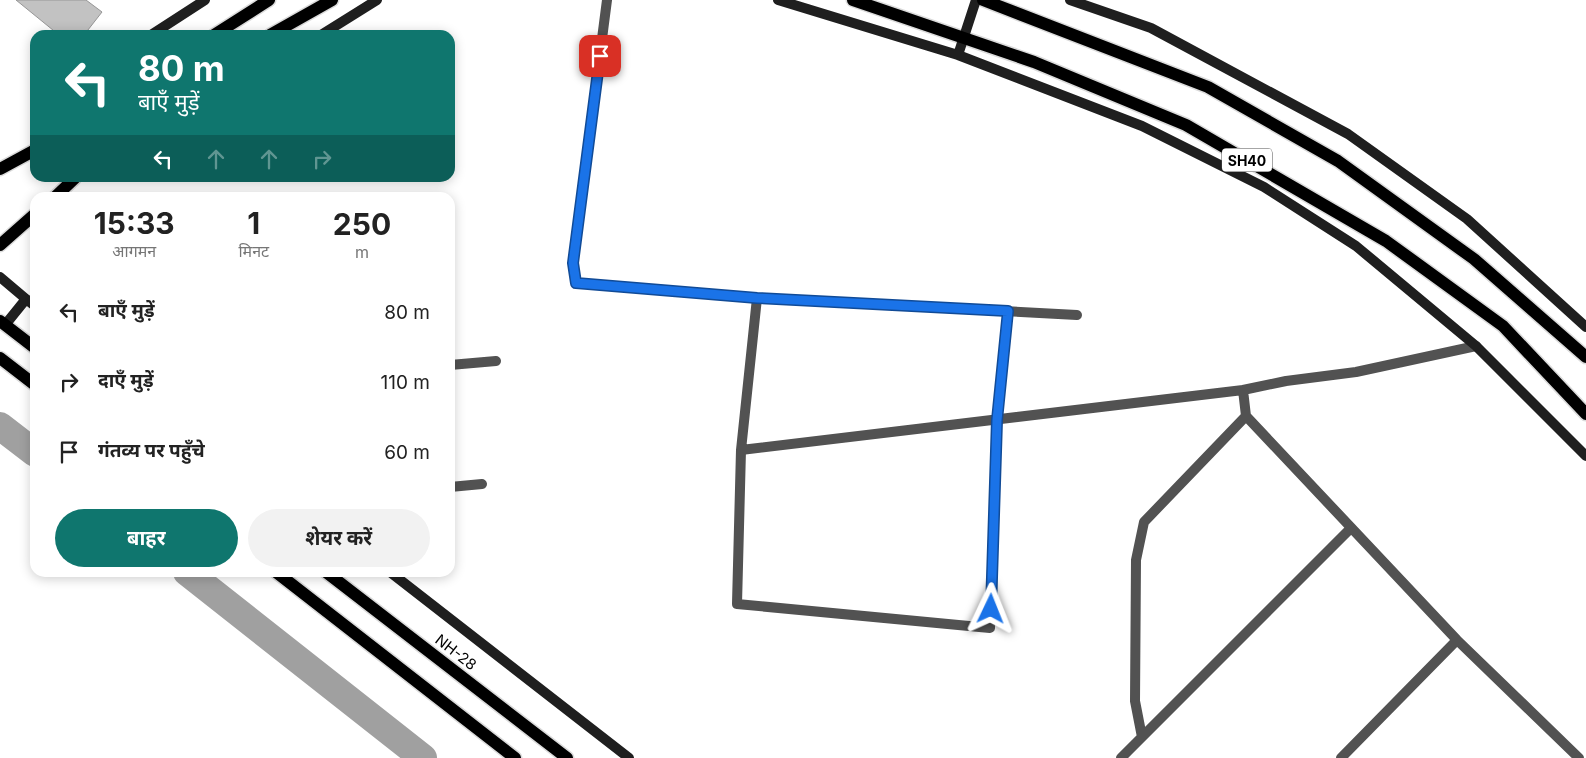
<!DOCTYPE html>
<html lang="hi">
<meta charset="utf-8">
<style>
body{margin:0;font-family:Inter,"Noto Sans Devanagari",sans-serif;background:#f2f2f2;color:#222;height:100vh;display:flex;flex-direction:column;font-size:19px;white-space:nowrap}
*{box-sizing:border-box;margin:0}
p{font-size:16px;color:#767676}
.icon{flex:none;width:28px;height:28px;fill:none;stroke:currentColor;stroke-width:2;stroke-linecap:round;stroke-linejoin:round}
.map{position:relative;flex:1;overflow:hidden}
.sheet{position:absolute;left:30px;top:192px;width:425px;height:385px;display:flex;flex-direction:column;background:#fff;border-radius:15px;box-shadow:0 2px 12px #0003}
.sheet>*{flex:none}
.banner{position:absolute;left:30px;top:30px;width:425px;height:152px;border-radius:15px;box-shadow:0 2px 12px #0003;background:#0f766e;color:#fff;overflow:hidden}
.pin{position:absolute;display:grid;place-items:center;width:42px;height:42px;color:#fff;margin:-21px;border-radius:10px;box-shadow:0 2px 8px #0006}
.me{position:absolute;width:55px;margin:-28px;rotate:2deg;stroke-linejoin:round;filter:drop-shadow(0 0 4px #0008)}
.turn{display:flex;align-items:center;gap:18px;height:105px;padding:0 25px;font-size:22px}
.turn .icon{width:65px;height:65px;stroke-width:2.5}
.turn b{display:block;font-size:35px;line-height:42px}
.lanes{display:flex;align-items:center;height:48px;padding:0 25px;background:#0003;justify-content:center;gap:25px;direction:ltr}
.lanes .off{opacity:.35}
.eta{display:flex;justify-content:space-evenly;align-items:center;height:85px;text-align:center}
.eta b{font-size:30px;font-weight:700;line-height:35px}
.cta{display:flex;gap:10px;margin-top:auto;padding:10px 25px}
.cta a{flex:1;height:58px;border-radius:30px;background:#0f766e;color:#fff;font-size:20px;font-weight:700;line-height:58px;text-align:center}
.cta a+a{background:#f2f2f2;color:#222}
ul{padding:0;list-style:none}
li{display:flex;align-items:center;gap:15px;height:70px;padding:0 25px}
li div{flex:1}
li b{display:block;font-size:19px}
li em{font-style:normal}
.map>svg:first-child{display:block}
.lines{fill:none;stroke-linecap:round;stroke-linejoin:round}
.canal{stroke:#a0a0a0;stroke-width:28}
.building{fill:#c2c2c2;stroke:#969696}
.primary-casing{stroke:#dbdbdb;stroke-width:15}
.street{stroke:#525252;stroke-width:10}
.secondary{stroke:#1f1f1f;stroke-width:10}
.primary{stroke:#000;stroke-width:12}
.route-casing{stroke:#114b97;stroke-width:12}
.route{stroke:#1a73e8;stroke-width:9}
.labels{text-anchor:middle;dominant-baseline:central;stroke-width:5;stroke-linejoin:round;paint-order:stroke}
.shield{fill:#fff;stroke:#4c4c4c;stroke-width:1}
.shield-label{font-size:14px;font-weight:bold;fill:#000}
.street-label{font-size:15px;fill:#000;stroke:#fff}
</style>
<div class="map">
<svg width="1586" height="758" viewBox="0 0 1586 758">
<rect width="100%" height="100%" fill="#fff"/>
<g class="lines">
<path class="canal" d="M0,426l35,27
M187,572l236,186"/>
</g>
<path class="building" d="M16,0h70l16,12 -18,23h-25z"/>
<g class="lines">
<g class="primary-casing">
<path id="primary" d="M853,0l181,62 152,63 200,116 117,85 83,88
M983,0l225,87 130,74 136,98 112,98
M214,35l55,-35
M270,35l62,-35
M0,169l35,-19
M54,198l21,-20
M0,245l35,-31
M0,321l35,27
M0,358l35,27
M276,572l239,186
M326,572l241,186"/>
</g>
<path class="street" d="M607,0l-34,263 3,20 181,15 320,17
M757,298l-16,152 -4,154 253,24 7,-208 11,-109
M450,365l46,-4
M1243,390l43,-9 70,-9 120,-26
M741,450l502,-60 3,26 211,224 122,118
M450,487l32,-3
M1142,737l-7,-36 1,-141 8,-38 102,-106
M1121,758l230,-230
M1341,758l116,-118"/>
<path class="secondary" d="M778,0l180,55 184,71 122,61 92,59 120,100 110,110
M1070,0l81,28 197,106 119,85 119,108
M151,35l54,-35
M321,35l56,-35
M958,55l18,-55
M0,277l26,22
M5,325l21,-26 9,7
M390,572l239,186"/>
<use href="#primary" class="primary"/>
</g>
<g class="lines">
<g class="route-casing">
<path id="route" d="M600,56l-27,207 3,20 181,15 251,13 -11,109 -6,189"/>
</g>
<use href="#route" class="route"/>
</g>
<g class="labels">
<rect class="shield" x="1222" y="148.5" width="50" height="23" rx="4"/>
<g class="shield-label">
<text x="1247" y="160">SH40</text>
</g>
<g class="street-label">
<text transform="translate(456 652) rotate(38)">NH-28</text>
</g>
</g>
</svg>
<div class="pin" style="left:600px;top:56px;background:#d93025"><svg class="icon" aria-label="arrive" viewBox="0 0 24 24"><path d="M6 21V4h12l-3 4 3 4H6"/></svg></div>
<svg class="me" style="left:991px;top:609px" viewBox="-20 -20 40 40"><path d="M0-17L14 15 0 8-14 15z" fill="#1a73e8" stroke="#fff" stroke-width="4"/></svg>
<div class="banner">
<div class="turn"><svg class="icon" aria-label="left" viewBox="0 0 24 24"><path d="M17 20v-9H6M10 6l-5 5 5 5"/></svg><div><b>80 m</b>बाएँ मुड़ें</div></div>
<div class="lanes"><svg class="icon" aria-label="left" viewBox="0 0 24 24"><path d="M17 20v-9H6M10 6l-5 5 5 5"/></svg><svg class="icon off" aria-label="ahead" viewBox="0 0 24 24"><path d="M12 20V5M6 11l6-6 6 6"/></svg><svg class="icon off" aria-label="ahead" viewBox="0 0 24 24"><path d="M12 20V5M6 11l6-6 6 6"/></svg><svg class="icon off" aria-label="right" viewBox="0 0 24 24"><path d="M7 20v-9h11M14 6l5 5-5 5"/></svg></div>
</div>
<section class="sheet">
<div class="eta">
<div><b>15:33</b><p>आगमन</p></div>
<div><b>1</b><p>मिनट</p></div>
<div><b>250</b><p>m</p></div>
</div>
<ul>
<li><svg class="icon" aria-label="left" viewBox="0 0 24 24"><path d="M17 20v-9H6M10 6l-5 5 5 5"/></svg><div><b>बाएँ मुड़ें</b></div><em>80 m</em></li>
<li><svg class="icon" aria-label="right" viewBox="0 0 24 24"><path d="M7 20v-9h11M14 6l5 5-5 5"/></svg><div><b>दाएँ मुड़ें</b></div><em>110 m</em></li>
<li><svg class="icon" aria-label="arrive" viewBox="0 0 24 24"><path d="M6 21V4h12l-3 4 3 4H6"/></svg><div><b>गंतव्य पर पहुँचे</b></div><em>60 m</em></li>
</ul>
<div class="cta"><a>बाहर</a><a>शेयर करें</a></div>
</section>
</div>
